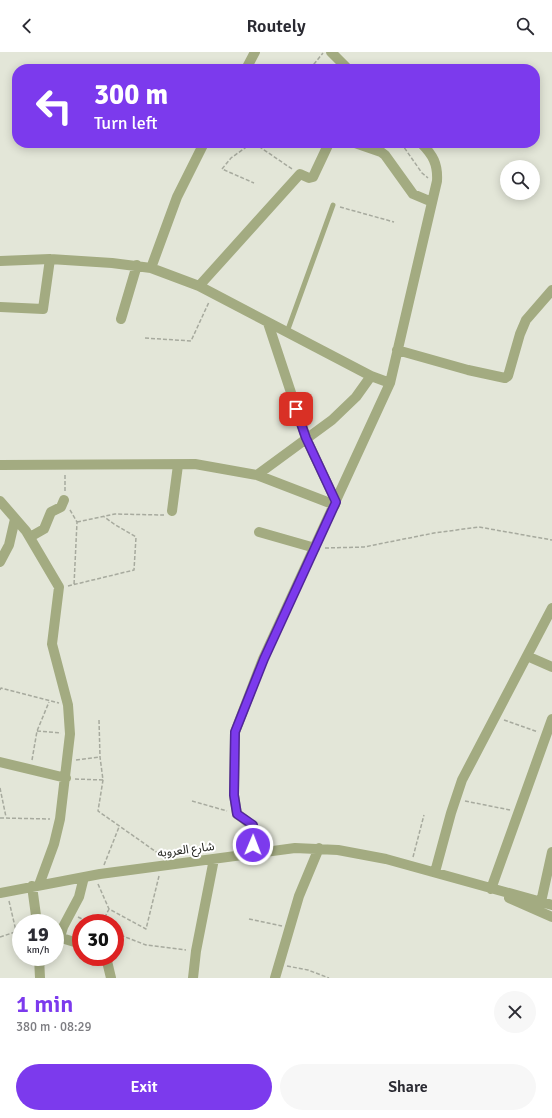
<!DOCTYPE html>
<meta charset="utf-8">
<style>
body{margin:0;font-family:Signika,"Noto Sans Arabic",sans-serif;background:#f7f7f7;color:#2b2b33;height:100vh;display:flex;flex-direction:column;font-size:15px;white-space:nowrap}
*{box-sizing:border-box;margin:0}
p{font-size:13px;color:#7c7c81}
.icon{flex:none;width:22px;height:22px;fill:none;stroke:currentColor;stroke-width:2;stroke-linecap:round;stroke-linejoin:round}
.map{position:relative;height:926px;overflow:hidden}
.sheet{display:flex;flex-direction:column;background:#fff;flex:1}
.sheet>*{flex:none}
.banner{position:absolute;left:12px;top:12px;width:528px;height:84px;border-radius:16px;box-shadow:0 2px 10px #0003;background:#7c3aed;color:#fff;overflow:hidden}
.fabs{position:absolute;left:500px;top:108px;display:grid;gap:8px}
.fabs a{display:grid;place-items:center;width:40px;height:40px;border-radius:50%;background:#fff;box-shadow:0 2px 10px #0003;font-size:20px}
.speed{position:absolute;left:12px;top:862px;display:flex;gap:8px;font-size:20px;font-weight:700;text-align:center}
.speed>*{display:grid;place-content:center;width:52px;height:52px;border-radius:50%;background:#fff;box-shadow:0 2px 10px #0003;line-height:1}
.speed small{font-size:10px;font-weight:400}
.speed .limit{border:6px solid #d22;background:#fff;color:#111}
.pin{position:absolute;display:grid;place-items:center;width:34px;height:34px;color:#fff;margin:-17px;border-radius:8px;box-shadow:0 2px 6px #0006}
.me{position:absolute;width:44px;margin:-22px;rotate:1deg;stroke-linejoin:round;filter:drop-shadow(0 0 3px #0008)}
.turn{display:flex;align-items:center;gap:14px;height:84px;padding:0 16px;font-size:18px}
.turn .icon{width:52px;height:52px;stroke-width:2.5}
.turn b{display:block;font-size:28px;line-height:34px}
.round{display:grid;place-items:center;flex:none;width:42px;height:42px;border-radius:21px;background:#f7f7f7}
.headline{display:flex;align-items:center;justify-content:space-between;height:68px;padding:0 16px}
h1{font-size:24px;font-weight:600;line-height:30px;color:#7c3aed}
.action{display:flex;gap:8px;margin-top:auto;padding:8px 16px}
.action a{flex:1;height:46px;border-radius:24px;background:#7c3aed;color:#fff;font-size:16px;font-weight:600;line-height:46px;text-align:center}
.action a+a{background:#f7f7f7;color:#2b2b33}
header{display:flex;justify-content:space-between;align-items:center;height:52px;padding:0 16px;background:#fff;font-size:18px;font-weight:600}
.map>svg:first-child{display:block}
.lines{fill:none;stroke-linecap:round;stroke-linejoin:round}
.path{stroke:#a7aa9e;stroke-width:1.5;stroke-dasharray:4 2;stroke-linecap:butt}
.service{stroke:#a3ab81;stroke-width:5}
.minor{stroke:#a3ab81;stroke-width:10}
.route-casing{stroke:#51269a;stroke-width:10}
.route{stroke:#7c3aed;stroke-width:7}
.labels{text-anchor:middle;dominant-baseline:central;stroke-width:4;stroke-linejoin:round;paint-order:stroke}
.street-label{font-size:12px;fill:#23241f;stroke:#fff}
</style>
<header><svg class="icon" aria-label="back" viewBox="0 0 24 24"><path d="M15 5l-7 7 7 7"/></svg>Routely<svg class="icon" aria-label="search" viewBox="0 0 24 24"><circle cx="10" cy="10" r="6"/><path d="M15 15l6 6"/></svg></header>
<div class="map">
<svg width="552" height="926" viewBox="0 0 552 926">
<rect width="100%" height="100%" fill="#e3e6d8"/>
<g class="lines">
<path class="path" d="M310,17l13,-16
M252,91l-21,15 -9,11 32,14
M254,91l38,26
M401,91l21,30 6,5
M340,155l54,15
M145,286l46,3 18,-39
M65,439v-18
M70,458l7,12 -3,63
M77,470l38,-8 49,1
M325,496l39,-1 70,-14 45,-6 73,13
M68,534l66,-16 2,-33 -22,-13 -11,-8
M0,638l1,-2 58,15
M99,668l1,37 3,23 -5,31 64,45
M504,668l34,12
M37,679l24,2
M32,708l5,-29 12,-29
M76,708l24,-3
M75,727l28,1
M0,736l6,29
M192,749l35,10
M465,749l45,9
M0,766l50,1
M413,805l11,-42
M104,813l15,-38
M98,832l11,25 37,20 13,-53
M9,849l7,30
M78,865l12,6
M249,867l33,7
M102,871l7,-14
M115,881l31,12 40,5
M0,885l21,-7
M287,914l21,4 21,8"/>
<path class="service" d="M287,280l46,-127"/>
<path class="minor" d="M331,0l17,17
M246,17l9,-17
M355,91l26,9 4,3 28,39 19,8
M0,209l50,-2 62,4 39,5 48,18 172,90 19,7
M151,216l26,-71 27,-54
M199,234l101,-112 9,4 4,-1 16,-34
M0,255l43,2 7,-50
M121,267l16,-54
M268,271l38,115 30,64
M397,298l71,20 37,8 3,-2 12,-42 6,-14 26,-30
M0,413l195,-1 62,11 78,30
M257,423l75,-55 24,-23 15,-21
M0,449l26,30 33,56 -7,57 16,61 2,29 -10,85 -6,25 -15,41
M172,459l6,-46
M259,480l56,16
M30,485l14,-8 7,-17 10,-5 3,-7
M0,510l9,-17 6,-26
M527,604l25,11
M0,710l66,16
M250,803c6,-26 9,-26 -13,-41l-3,-19 1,-63 28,-73 127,-276 47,-202c1,-17 -4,-26 -16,-38
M435,820l16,-59 11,-33 90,-172
M32,834l5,37
M491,837l61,-170
M0,841l100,-19 195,-26 43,2 48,9 166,46
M509,846l43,19
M541,850l11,-50
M55,884l26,8
M60,885l3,-10 16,-30 5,-20
M39,905l1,21
M106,905l5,21
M193,926l3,-27 18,-92
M275,926l24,-82 20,-48"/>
</g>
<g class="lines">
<g class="route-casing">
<path id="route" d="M253,793l2,-10 -2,-10 -16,-11 -3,-19 1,-63 29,-73 72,-157 -30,-64 -10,-29"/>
</g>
<use href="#route" class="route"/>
</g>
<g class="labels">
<g class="street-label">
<text transform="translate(186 798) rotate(-7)">شارع العروبه</text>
</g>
</g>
</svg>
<div class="fabs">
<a><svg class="icon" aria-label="search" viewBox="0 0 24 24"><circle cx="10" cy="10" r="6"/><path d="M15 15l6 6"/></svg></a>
</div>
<div class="speed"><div>19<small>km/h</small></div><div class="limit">30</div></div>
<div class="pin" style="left:296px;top:357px;background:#d93025"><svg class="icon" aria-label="arrive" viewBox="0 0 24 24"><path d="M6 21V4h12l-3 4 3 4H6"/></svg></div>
<svg class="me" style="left:253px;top:793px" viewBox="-20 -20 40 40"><circle r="17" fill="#7c3aed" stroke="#fff" stroke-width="3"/><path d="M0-11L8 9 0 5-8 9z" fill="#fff"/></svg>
<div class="banner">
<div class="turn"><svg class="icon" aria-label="left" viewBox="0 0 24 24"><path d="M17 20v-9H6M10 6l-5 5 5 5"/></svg><div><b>300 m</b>Turn left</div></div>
</div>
</div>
<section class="sheet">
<div class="headline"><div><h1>1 min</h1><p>380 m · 08:29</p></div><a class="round"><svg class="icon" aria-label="close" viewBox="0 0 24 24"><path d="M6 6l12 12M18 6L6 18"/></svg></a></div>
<div class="action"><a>Exit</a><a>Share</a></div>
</section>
